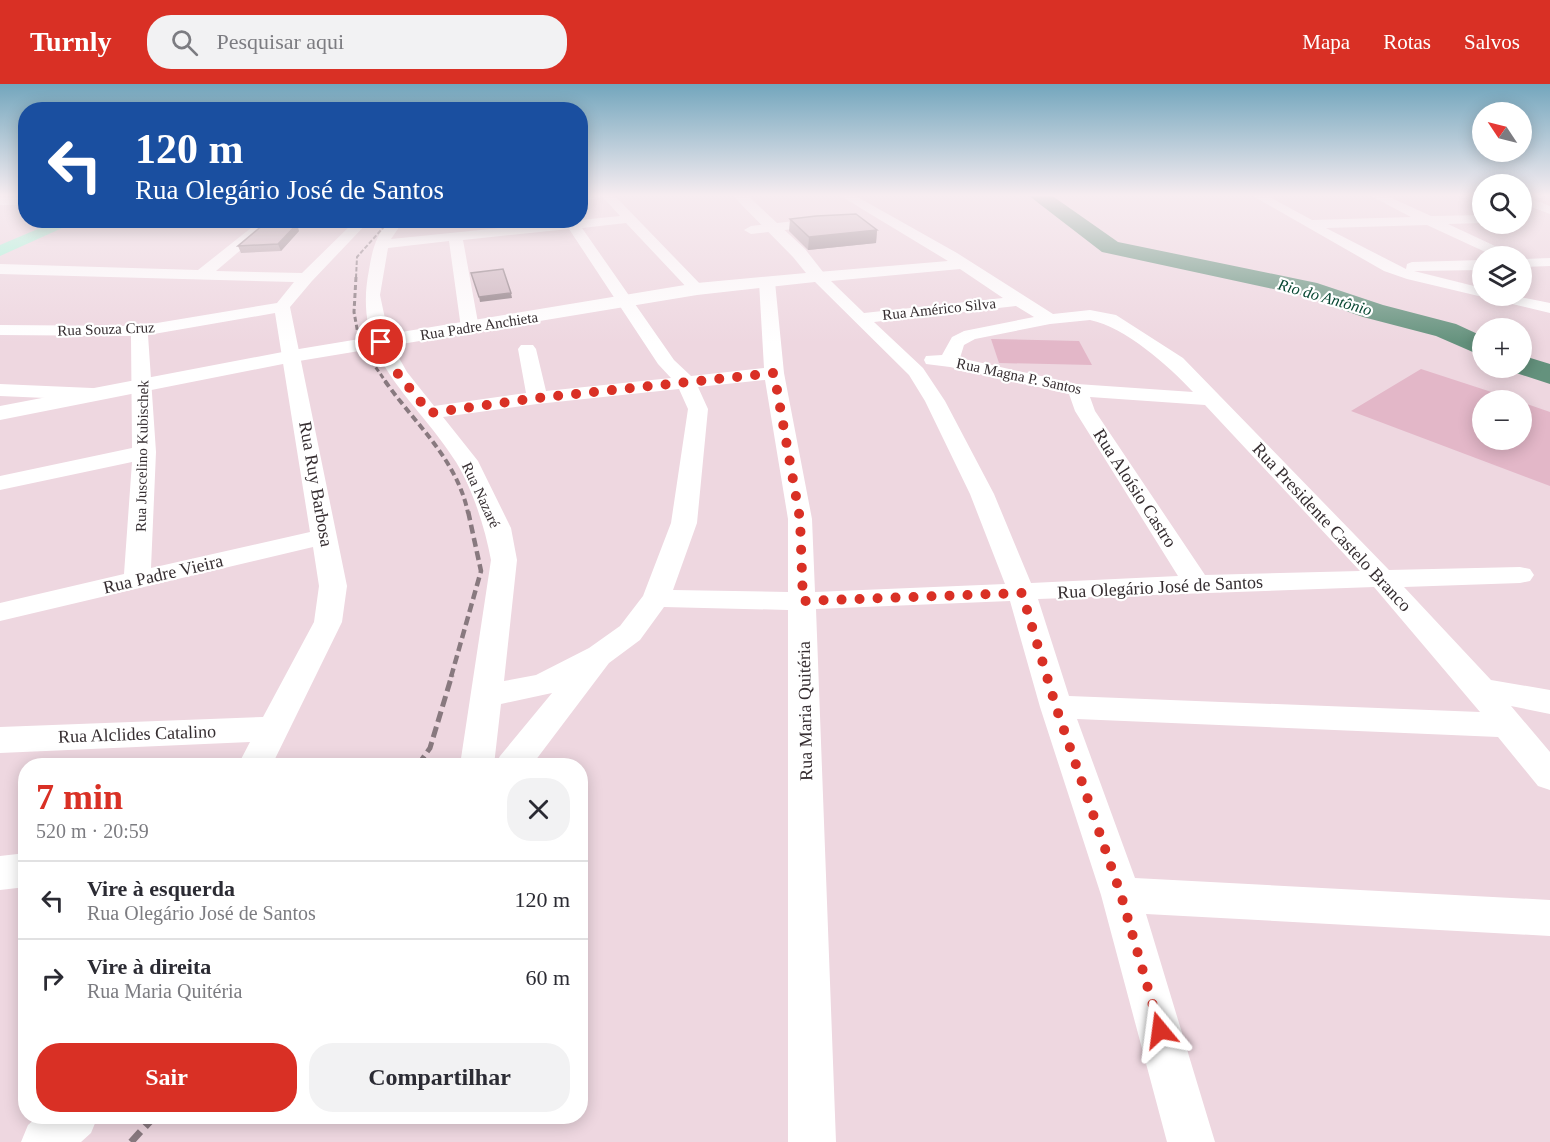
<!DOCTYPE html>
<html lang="pt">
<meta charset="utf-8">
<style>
body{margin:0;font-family:Georgia,serif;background:#f2f2f3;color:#2b2b33;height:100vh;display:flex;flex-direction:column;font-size:22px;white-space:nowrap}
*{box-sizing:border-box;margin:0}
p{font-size:20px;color:#7c7c81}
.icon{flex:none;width:33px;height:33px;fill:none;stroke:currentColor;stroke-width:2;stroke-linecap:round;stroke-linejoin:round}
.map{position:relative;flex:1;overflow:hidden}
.details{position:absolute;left:18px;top:674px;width:570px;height:366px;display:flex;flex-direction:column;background:#fff;border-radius:24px;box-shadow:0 3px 15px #0003}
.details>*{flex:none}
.guide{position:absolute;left:18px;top:18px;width:570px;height:126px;border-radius:24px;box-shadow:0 3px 15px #0003;background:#1a4fa0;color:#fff;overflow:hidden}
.needle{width:39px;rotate:305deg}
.controls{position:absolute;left:1472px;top:18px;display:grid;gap:12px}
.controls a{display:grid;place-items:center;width:60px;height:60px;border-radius:50%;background:#fff;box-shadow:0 3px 15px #0003;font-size:30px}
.pin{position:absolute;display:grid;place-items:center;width:51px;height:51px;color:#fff;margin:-26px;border:3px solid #fff;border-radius:50%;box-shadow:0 2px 6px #0007}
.me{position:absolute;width:66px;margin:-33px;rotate:344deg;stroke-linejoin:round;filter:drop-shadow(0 0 4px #0008)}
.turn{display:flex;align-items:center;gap:21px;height:126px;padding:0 18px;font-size:27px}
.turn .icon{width:78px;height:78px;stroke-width:2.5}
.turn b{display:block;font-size:42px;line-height:51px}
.round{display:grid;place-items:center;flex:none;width:63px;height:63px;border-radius:24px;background:#f2f2f3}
.summary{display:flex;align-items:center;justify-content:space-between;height:102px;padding:0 18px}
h1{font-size:36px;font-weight:700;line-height:45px;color:#d93025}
.button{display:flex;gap:12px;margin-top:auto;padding:12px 18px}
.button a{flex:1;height:69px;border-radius:24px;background:#d93025;color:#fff;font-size:24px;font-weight:700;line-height:69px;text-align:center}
.button a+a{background:#f2f2f3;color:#2b2b33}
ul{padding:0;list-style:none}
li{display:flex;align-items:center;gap:18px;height:78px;padding:0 18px;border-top:2px solid #e1e1e2}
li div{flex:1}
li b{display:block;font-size:22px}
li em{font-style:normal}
header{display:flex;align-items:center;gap:36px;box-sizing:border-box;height:84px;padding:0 30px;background:#d93025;color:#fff}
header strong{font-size:28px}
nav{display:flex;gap:33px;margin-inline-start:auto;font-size:21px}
.search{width:420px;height:54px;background:#f2f2f3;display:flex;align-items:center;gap:15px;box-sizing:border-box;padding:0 21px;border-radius:24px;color:#7c7c81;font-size:22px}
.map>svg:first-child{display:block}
.green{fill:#e3b7c8}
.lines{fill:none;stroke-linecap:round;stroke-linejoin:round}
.river{fill:#64927d;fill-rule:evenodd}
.minor{fill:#fff;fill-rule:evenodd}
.tertiary{fill:#fff;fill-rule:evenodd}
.primary{fill:#9af9d6;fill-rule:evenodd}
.rail-far5{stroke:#88797f;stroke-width:2;stroke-dasharray:4.5 2;stroke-linecap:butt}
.rail-far4{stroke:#88797f;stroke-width:3;stroke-dasharray:5 3;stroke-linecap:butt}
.rail-far3{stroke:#88797f;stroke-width:4;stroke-dasharray:7 4;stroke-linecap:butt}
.rail-far2{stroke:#88797f;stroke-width:4.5;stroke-dasharray:9 4.5;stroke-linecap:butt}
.rail-far1{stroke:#88797f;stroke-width:5;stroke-dasharray:11 5;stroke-linecap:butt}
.rail{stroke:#88797f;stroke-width:7;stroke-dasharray:14 7;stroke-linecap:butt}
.wall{fill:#af9ca3}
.shaded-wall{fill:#8f7f85}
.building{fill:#ccb5be;stroke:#8f7f85;stroke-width:1.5}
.route{stroke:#d93025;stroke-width:10;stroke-dasharray:0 18}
.labels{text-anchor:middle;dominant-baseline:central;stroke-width:4.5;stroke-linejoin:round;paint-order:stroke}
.far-street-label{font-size:15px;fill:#362e31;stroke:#fff}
.far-water-label{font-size:16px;font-style:italic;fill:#084833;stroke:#fff}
.street-label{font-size:18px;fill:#362e31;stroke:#fff}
</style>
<header>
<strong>Turnly</strong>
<div class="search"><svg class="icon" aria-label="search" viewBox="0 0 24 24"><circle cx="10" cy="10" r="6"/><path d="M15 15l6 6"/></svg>Pesquisar aqui</div>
<nav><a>Mapa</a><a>Rotas</a><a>Salvos</a></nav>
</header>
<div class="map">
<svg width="1550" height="1058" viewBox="0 0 1550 1058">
<rect width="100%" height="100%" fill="#eed7e0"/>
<path class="green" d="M991,255l88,2 13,24 -93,-2z
M1421,285l95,31h-34v40h39v-38l29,10v74l-199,-75z"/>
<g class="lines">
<path class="river" d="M1028,111h23l67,47 199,41 66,22 73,19 26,12v20l-46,-20 -73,-19 -62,-22 -199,-43z
M1521,271l29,9v20l-40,-13 -2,-3h13z"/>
<path class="minor" d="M580,111h34l91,94 -2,3h-12l-65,-69 -44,5 92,132 17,16 73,-8 -5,-86 8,-5 8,5 9,91 28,146 3,73 190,-8 -35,-90 -45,-93 -16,-26 -99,-98 8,-5 130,-11 -109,-66h15l103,58 96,61 37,-4 26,5 67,43 206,212 131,-3 10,2 4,6 -4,6 -10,2 -116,4 87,93 59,10v24l-39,-8 39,46v38l-12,-4 -40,-49 -421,-18 58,159 415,22v36l-404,-22 69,228h-48l-66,-247 -61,-188 -30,-106 -194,8 20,533h-48v-532l-124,-3 -24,33 -31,23 -77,102h-37l5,-9 52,-63 -51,11 -7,61h-34l31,-205c-6,-32 -18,-70 -35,-98 -42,-67 -105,-102 -87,-192 3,-19 7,-36 21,-50h14l-13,19 229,-23 -19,-21 -2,3 -19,3zM569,145l89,135 13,14 -125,13 -10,-42 -3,-4h-12l-3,4 8,44 -92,13 -27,-34 -17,-30 -10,-47 8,-47 61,-7 12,87 3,4h12l3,-4 -16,-88zM960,185l43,29 -139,15 -33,-32zM1016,222l18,11 -70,14 -12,6 -10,18 -16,1 -2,4 2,4 24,3 119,27 6,17 103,165 -147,7 -37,-89 -49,-93 -22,-33 -49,-46zM1090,236c35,7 79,46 103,72l-116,-8 -117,-26 4,-13 11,-6 75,-15zM765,296l23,139v73l-115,-2 24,-67 11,-114 -10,-22zM679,305l9,20 -17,114 -28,73 -23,30 -31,22 -53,27 -32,6 13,-121 -6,-32 -33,-67 -35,-44 94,-13zM1090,313l115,8 155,166 -155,4 -110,-164zM1374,503l106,125 -411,-16 -31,-97z
M1251,111h15l46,25 99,-3 -42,-22h16l46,21 51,-1v8l-34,1 62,29 2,3h-18l-67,-31 -101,3 80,41 1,-5 5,-2 70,-2v10l-68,1 68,17v8h33l35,7v10l-143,-34 -23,-8z
M1521,111l29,11v8l-29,-11z
M0,113h26v8h-26z
M829,133l7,4 -2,3 -83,10 -7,-4 7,-4z
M261,136h15l-60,51 86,2 54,-53h14l-58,61 -22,26 57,279 -5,36 -70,143h-34l12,-23 -250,11v-26l263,-10 51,-95 5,-36 -6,-39 -313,74v-18l124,-29 8,-112 -132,28v-14l132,-28 -1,-112 -131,-1v-10l139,1 138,-23 17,-21 -294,-8v-10l198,6zM275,229l35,219 -159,36 5,-116 -8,-117z
M1550,174v8l-29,1v-8z
M0,300l92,4 7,2 3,4 -3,4 -7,2 -92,-4z
M26,769v34l-26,3v-34z
M38,1032h60l-7,17 -10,9h-60l7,-17z"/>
<path class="tertiary" d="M732,111h15l58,54 22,28 -3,4 -127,14 -404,67 -293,58v-14l293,-56 404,-67 109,-10 -13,-16z"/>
<path class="primary" d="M59,136h21l-80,36v-11z"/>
<path class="rail-far5" d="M356,194l1,-21 33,-37"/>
<path class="rail-far4" d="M356,193l-2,35 6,33 26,37"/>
<path class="rail-far3" d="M385,297c30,43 72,78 83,132"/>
<path class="rail-far2" d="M451,593l30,-106 -13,-60"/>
<path class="rail-far1" d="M418,681l12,-17 22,-73"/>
<path class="rail" d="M131,1058l24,-26"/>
</g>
<path class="wall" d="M790,135l87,11 -1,13 -68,7 -19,-19z
M299,147l-18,20 -40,2 -3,-7z"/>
<path class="shaded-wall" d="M297,140l2,7 -18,20 -3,-7z
M877,146l-1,13 -68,7 1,-13z
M511,209l1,5 -32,4 -1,-5z"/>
<path class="building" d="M856,130l21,16 -68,7 -19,-18 26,-3z
M264,140h33l-19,20 -40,2z
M503,185l8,24 -32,4 -8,-24z"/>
<linearGradient id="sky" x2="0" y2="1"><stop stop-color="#73a6bd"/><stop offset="0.43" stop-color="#f7edf1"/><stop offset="1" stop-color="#f7edf1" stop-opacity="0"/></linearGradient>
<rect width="1550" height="259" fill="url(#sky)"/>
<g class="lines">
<path class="route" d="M381,258l17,32 32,39 107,-15 237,-25 26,146 3,82 219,-8 34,114 65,188 39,135"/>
</g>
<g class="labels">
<g class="far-street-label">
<text transform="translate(939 225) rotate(-6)">Rua Américo Silva</text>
<text transform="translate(479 242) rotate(-9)">Rua Padre Anchieta</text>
<text transform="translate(106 245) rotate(-2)">Rua Souza Cruz</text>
<text transform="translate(1019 292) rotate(12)">Rua Magna P. Santos</text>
<text transform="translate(142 372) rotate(-89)">Rua Juscelino Kubischek</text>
<text transform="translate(481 411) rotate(65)">Rua Nazaré</text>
</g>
<g class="far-water-label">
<text transform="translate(1325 213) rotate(16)">Rio do Antônio</text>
</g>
<g class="street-label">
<text transform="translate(316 400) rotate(80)">Rua Ruy Barbosa</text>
<text transform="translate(1135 404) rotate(57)">Rua Aloísio Castro</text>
<text transform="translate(1332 443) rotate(47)">Rua Presidente Castelo Branco</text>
<text transform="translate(163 490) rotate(-13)">Rua Padre Vieira</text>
<text transform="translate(1160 503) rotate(-3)">Rua Olegário José de Santos</text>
<text transform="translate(805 627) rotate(-91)">Rua Maria Quitéria</text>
<text transform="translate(137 650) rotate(-2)">Rua Alclides Catalino</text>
</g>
</g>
</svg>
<div class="controls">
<a><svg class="needle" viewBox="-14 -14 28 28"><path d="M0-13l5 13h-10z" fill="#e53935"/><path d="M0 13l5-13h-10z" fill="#7c7c81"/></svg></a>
<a><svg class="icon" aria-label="search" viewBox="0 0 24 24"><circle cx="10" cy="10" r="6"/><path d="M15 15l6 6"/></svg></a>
<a><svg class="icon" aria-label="layers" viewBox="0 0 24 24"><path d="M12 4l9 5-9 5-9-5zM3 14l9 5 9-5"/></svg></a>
<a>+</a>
<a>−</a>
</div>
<div class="pin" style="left:381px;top:258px;background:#d93025"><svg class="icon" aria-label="arrive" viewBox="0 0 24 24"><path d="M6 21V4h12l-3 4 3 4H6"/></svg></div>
<svg class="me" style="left:1160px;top:946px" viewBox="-20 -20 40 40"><path d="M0-17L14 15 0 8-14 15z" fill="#d93025" stroke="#fff" stroke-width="4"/></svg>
<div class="guide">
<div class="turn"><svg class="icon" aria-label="left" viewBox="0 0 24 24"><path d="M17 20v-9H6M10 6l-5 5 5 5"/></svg><div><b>120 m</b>Rua Olegário José de Santos</div></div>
</div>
<section class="details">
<div class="summary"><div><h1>7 min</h1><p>520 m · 20:59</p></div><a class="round"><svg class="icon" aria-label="close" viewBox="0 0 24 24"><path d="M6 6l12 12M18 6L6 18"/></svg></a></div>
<ul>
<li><svg class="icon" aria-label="left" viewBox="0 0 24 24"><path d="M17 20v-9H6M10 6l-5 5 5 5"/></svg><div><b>Vire à esquerda</b><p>Rua Olegário José de Santos</p></div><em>120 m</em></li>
<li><svg class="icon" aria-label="right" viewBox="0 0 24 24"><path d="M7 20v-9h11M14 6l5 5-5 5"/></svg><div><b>Vire à direita</b><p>Rua Maria Quitéria</p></div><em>60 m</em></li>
</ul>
<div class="button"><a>Sair</a><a>Compartilhar</a></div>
</section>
</div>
